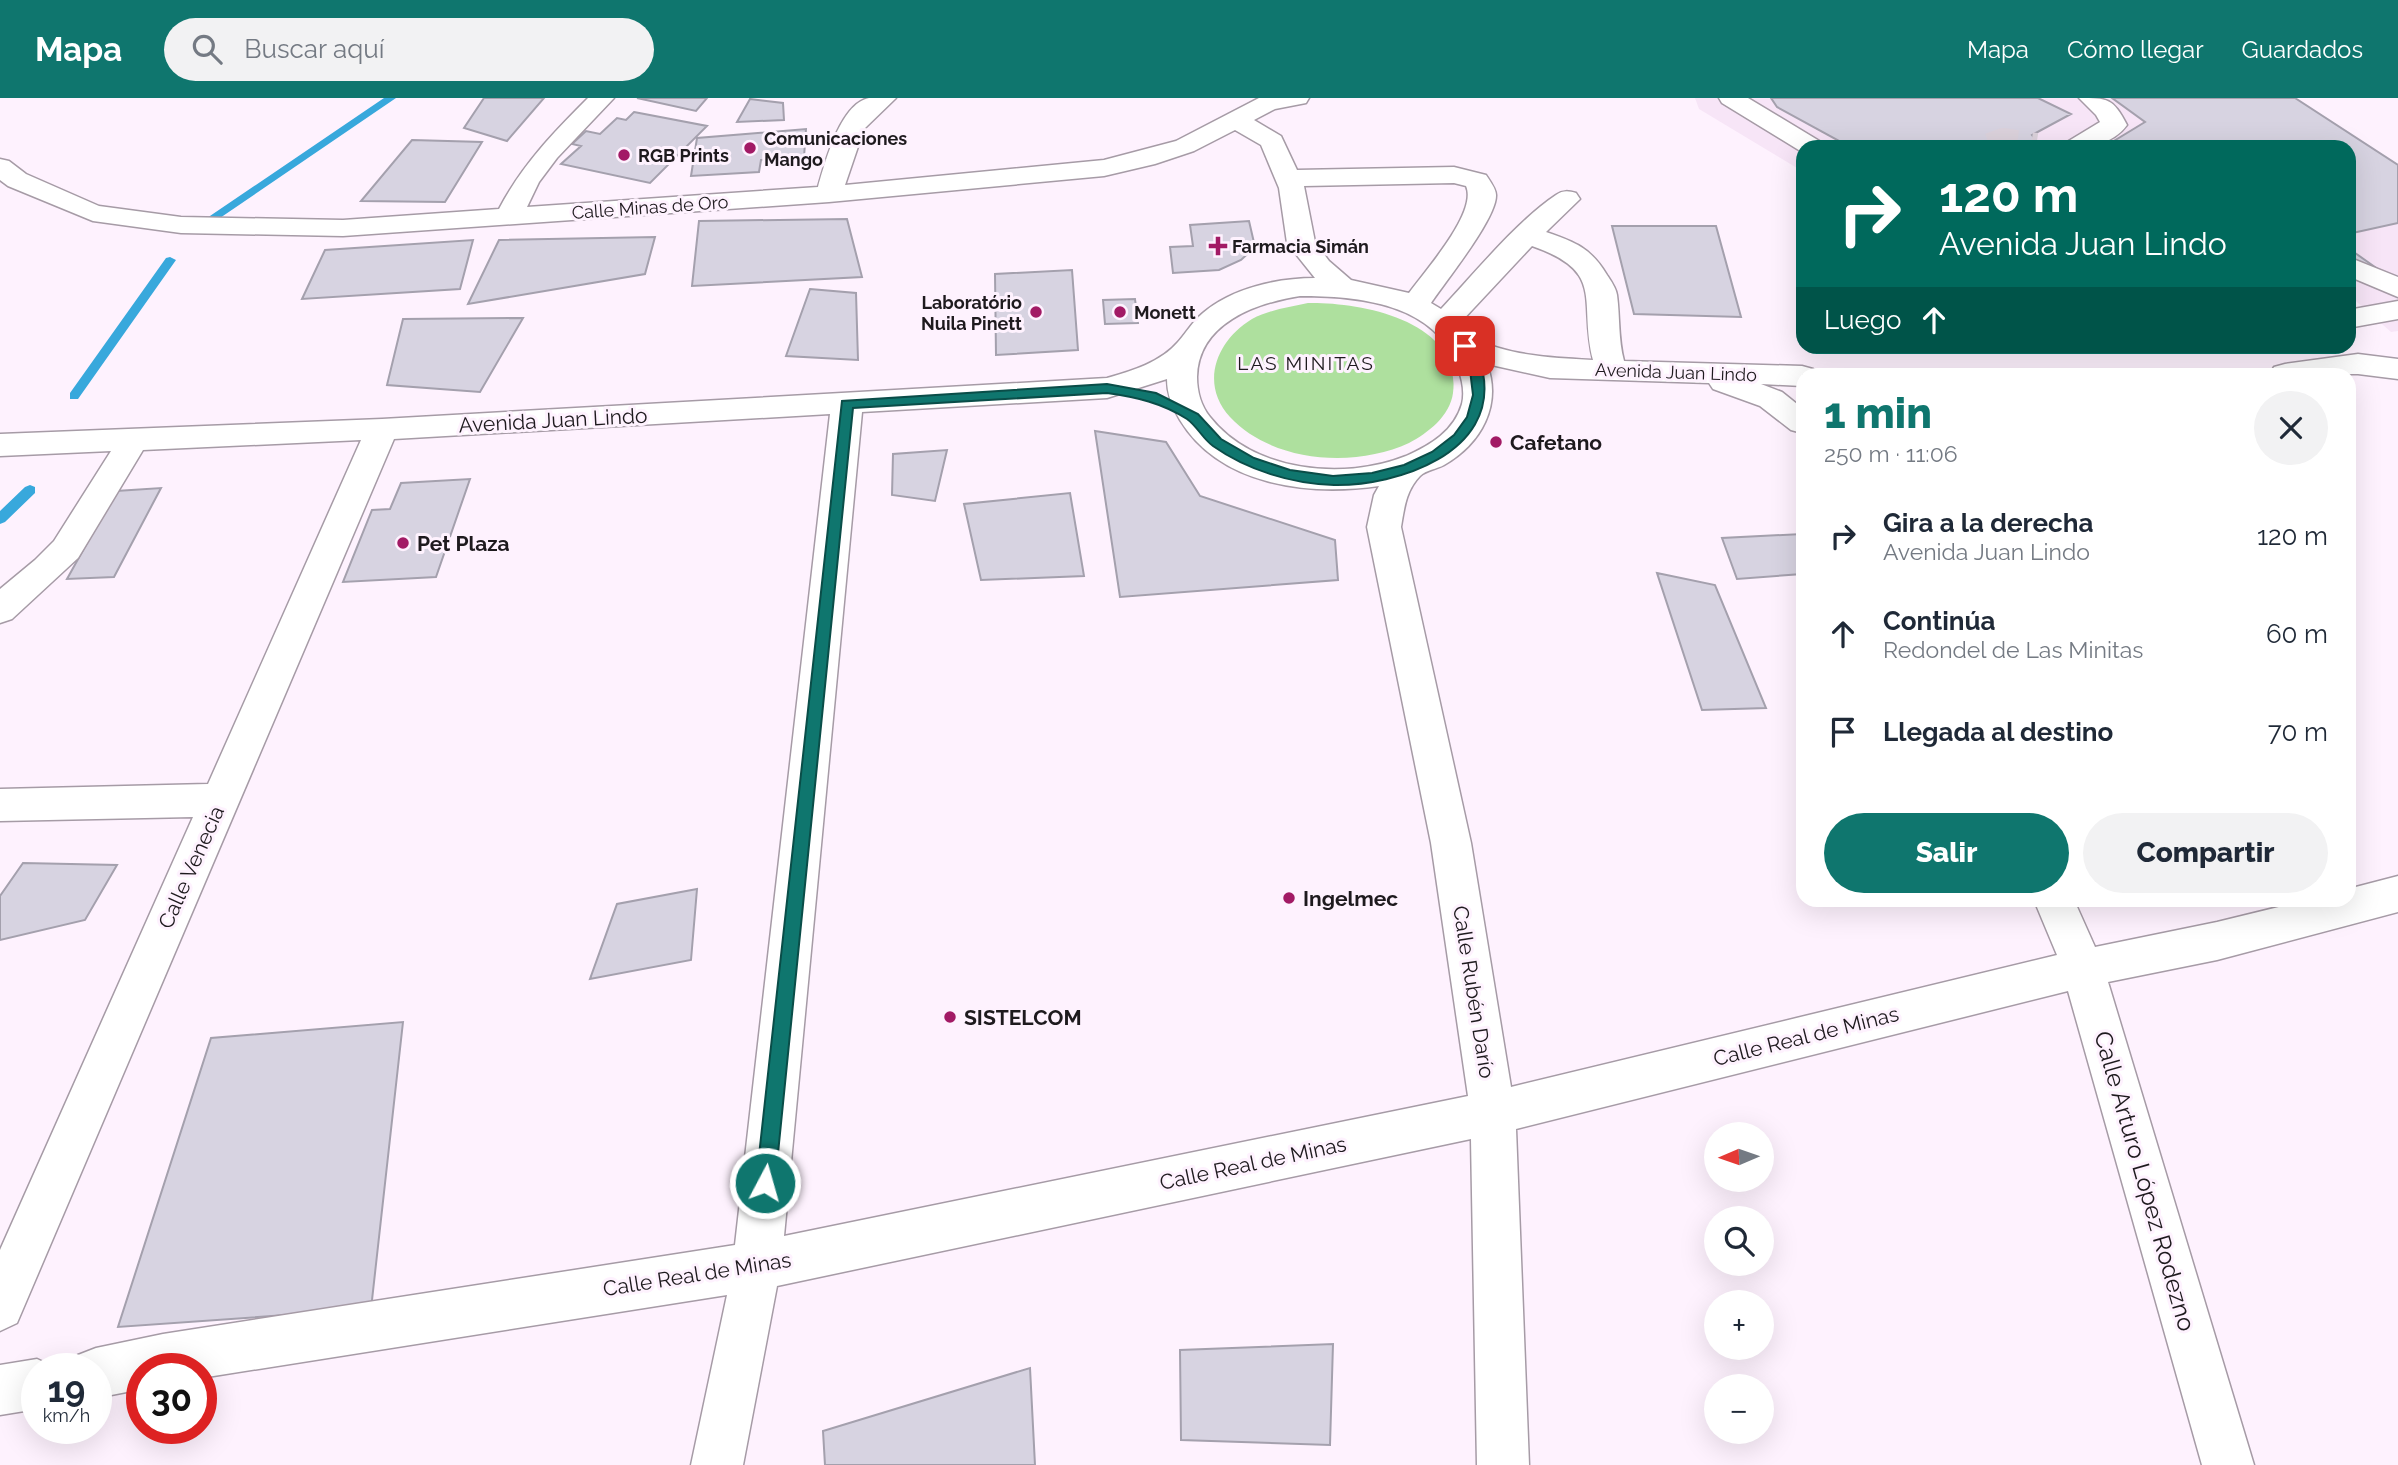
<!DOCTYPE html>
<html lang="es">
<meta charset="utf-8">
<style>
body{margin:0;font-family:Raleway,sans-serif;background:#f2f2f3;color:#1f2937;height:100vh;display:flex;flex-direction:column;font-size:26px;white-space:nowrap}
*{box-sizing:border-box;margin:0}
p{font-size:23px;color:#747a83}
.icon{flex:none;width:38px;height:38px;fill:none;stroke:currentColor;stroke-width:2;stroke-linecap:round;stroke-linejoin:round}
.map{position:relative;flex:1;overflow:hidden}
.details{position:absolute;left:1796px;top:270px;width:560px;height:539px;display:flex;flex-direction:column;background:#fff;border-radius:21px;box-shadow:0 7px 28px #0002}
.details>*{flex:none}
.hud{position:absolute;left:1796px;top:42px;width:560px;height:214px;border-radius:21px;box-shadow:0 7px 28px #0002;background:#00695c;color:#fff;overflow:hidden}
.needle{width:46px;rotate:268deg}
.controls{position:absolute;left:1704px;top:1024px;display:grid;gap:14px}
.controls a{display:grid;place-items:center;width:70px;height:70px;border-radius:50%;background:#fff;box-shadow:0 7px 28px #0002;font-size:35px}
.speed{position:absolute;left:21px;top:1255px;display:flex;gap:14px;font-size:35px;font-weight:700;text-align:center}
.speed>*{display:grid;place-content:center;width:91px;height:91px;border-radius:50%;background:#fff;box-shadow:0 7px 28px #0002;line-height:1}
.speed small{font-size:18px;font-weight:400}
.speed .limit{border:10px solid #d22;background:#fff;color:#111}
.pin{position:absolute;display:grid;place-items:center;width:60px;height:60px;color:#fff;margin:-30px;border-radius:14px;box-shadow:0 4px 10px #0006}
.me{position:absolute;width:77px;margin:-38px;rotate:6deg;stroke-linejoin:round;filter:drop-shadow(0 0 5px #0008)}
.turn{display:flex;align-items:center;gap:24px;height:147px;padding:0 28px;font-size:32px}
.turn .icon{width:91px;height:91px;stroke-width:2.5}
.turn b{display:block;font-size:49px;line-height:60px}
.then{display:flex;align-items:center;height:66px;padding:0 28px;background:#0003;gap:14px;font-size:26px}
.round{display:grid;place-items:center;flex:none;width:74px;height:74px;border-radius:37px;background:#f2f2f3}
.head{display:flex;align-items:center;justify-content:space-between;height:119px;padding:0 28px}
h1{font-size:42px;font-weight:800;line-height:52px;color:#0f766e}
.cta{display:flex;gap:14px;margin-top:auto;padding:14px 28px}
.cta a{flex:1;height:80px;border-radius:42px;background:#0f766e;color:#fff;font-size:28px;font-weight:800;line-height:80px;text-align:center}
.cta a+a{background:#f2f2f3;color:#1f2937}
ul{padding:0;list-style:none}
li{display:flex;align-items:center;gap:21px;height:98px;padding:0 28px}
li div{flex:1}
li b{display:block;font-size:26px}
li em{font-style:normal}
header{display:flex;align-items:center;gap:42px;box-sizing:border-box;height:98px;padding:0 35px;background:#0f766e;color:#fff}
header strong{font-size:33px}
nav{display:flex;gap:38px;margin-inline-start:auto;font-size:24px}
.search{width:490px;height:63px;background:#f2f2f3;display:flex;align-items:center;gap:18px;box-sizing:border-box;padding:0 24px;border-radius:38px;color:#747a83;font-size:26px}
.map>svg:first-child{display:block}
.built{fill:#f7e5f7}
.green{fill:#aee09e}
.lines{fill:none;stroke-linecap:round;stroke-linejoin:round}
.stream{fill:#38a8dc;fill-rule:evenodd}
.building{fill:#d7d3e1;stroke:#a4a0ad;stroke-width:2}
.minor-tunnel{stroke:#dcd2dc;stroke-width:28;stroke-dasharray:28 14;stroke-linecap:butt}
.minor-casing{stroke:#a69ba6;stroke-width:3}
.path{stroke:#a199a1;stroke-width:3.5;stroke-dasharray:1 3.5;stroke-linecap:butt}
.minor{fill:#fff;fill-rule:evenodd}
.route{fill:#0f766e;stroke:#0a4d48;stroke-width:2}
.poi-dot{fill:#a21a65;stroke:#fef2fe;stroke-width:2.5}
.labels{text-anchor:middle;dominant-baseline:central;stroke-width:6;stroke-linejoin:round;paint-order:stroke}
.far-poi-label{font-size:18px;font-weight:bold;fill:#1e1a1e;stroke:#fef2fe;text-anchor:start}
.far-street-label{font-size:18px;fill:#1e1a1e;stroke:#fef2fe}
.far-neighbourhood-label{font-size:19px;letter-spacing:2px;fill:#1e1a1e;stroke:#fef2fe}
.street-label{font-size:21px;fill:#1e1a1e;stroke:#fef2fe}
.poi-label{font-size:21px;font-weight:bold;fill:#1e1a1e;stroke:#fef2fe;text-anchor:start}
.near-street-label{font-size:24px;fill:#1e1a1e;stroke:#fef2fe}
</style>
<header>
<strong>Mapa</strong>
<div class="search"><svg class="icon" aria-label="search" viewBox="0 0 24 24"><circle cx="10" cy="10" r="6"/><path d="M15 15l6 6"/></svg>Buscar aquí</div>
<nav><a>Mapa</a><a>Cómo llegar</a><a>Guardados</a></nav>
</header>
<div class="map">
<svg width="2398" height="1367" viewBox="0 0 2398 1367">
<rect width="100%" height="100%" fill="#fef2fe"/>
<path class="built" d="M1695,0h600l103,67v166l-7,1 -42,-37 -1,-148h-546v24l-103,-62z"/>
<path class="green" d="M1308,205c52,-1 154,17 145,90 -3,23 -25,40 -44,50 -54,25 -136,20 -179,-26 -31,-34 -13,-77 22,-98 17,-9 37,-12 56,-16z"/>
<g class="lines">
<path class="stream" d="M384,0h12l-179,122 -10,-2z
M170,159l6,3 -98,139h-8v-6l96,-135z
M30,387l5,2v6l-30,29 -5,2v-13l25,-24z"/>
</g>
<path class="building" d="M484,0h60l-37,43 -43,-13z
M637,0h70l-11,13z
M1771,0h267l33,16 -39,21 9,12h-191l-73,-40z
M2112,0h183l103,67v58l-50,11v-87h-244l41,-25z
M750,1l33,4 1,17 -47,2z
M634,14l73,14 -57,57 -89,-19 20,-18 -9,-2 14,-13 14,3 17,-16 9,2z
M806,31l-2,28 -43,3 -2,12 -68,4 6,-38z
M412,42l70,2 -37,60 -84,-1z
M847,121l15,58 -170,9 7,-65z
M1249,123l6,26 -14,13 -22,10 -46,3 -3,-26 23,-1 -3,-21z
M1612,128h104l25,91 -107,-3z
M655,139l-10,37 -177,30 31,-64z
M473,142l-13,49 -158,10 23,-49z
M2348,150l34,24 -34,4z
M1072,172l6,80 -82,5 -1,-81z
M810,191l46,4 2,67 -72,-4z
M1135,201l3,24 -33,1 -2,-24z
M523,220l-43,74 -93,-7 16,-66z
M1095,333l71,11 34,54 135,44 3,40 -218,17z
M947,352l-12,51 -43,-6 1,-41z
M470,381l-34,98 -93,5 29,-72 18,-1 11,-26z
M161,390l-47,89 -47,2 49,-88z
M1070,395l14,83 -103,4 -17,-76z
M1802,436v40l-65,5 -15,-41z
M1657,475l58,12 51,123 -64,2z
M23,765l94,2 -32,55 -85,20v-44z
M697,791l-6,71 -101,19 27,-75z
M403,924l-32,287 -253,18 93,-289z
M1333,1246l-3,101 -149,-5 -1,-90z
M1030,1270l5,97h-210l-2,-34z"/>
<g class="lines">
<path class="minor-tunnel" d="M1990,49l14,-5 32,5"/>
<g class="minor-casing">
<path id="minor" d="M588,0h26l-57,60 -18,24 -12,25 291,-20c7,-24 22,-83 51,-89 8,0 19,0 27,0l-32,31 -19,56 259,-25 72,-19 83,-43h50l-3,5 -31,6 -21,11 27,16 16,34 157,-3 32,8c4,6 10,14 10,20 1,23 -51,87 -65,108l10,6c32,-34 77,-89 115,-114 7,-5 13,-4 20,-2l4,6 -34,33c29,10 45,16 61,43 4,6 9,13 10,20 3,22 1,44 7,66l178,5 11,3 3,5h-14v12l-41,-2 21,8 20,16v25l-11,-3 -31,-24 -47,-17 -4,-6 -159,-5 -63,-14c15,41 -5,79 -43,101 -7,4 -18,5 -24,11 -14,14 -16,33 -19,51l70,316 40,244 546,-132 -23,-55h40l21,47 122,-25 90,-22h41v-11l50,-13v36l-181,48 -109,22 146,483h-52l-134,-474 -552,138 13,336h-52l-6,-326 -694,147 -34,179h-52l36,-170 -526,83v-10h-59v21l-46,9v-30h-23l5,-13 18,-7 67,-14 572,-89 95,-831 -436,25 -377,884 -17,8v-81l193,-433 -193,4v-32l208,-5 153,-344 -218,10 -65,108 -66,61 -12,4v-34l35,-29 19,-19 57,-90 -111,5v-22l382,-15 725,-41c25,-7 54,-16 71,-36 9,-10 14,-20 25,-29 29,-25 75,-35 112,-35l-28,-35 -8,-55 -18,-43 -26,-15 -41,21 -39,13 -51,12 -275,26 -486,34 -162,-3 -88,-12 -85,-35 -8,-6v-21l9,2 17,13 73,32 82,11 162,3 156,-11c23,-44 54,-76 89,-111zM1454,85l12,3c12,26 -41,85 -57,107l-58,-13 -22,-19 -14,-19 -11,-56zM1532,148c75,26 46,54 61,114 -39,-2 -82,-4 -118,-21 -6,-3 -11,-10 -16,-15zM1300,198c58,0 136,7 158,72 4,11 7,24 4,36 -8,27 -31,41 -56,52 -62,25 -153,16 -196,-39 -9,-11 -13,-26 -13,-40 1,-54 59,-74 103,-81zM1167,281c0,15 5,28 13,41 40,66 129,76 199,66l-5,9 -7,32 64,316 37,253 -684,140 78,-824 245,-14z
M1719,0h29l73,44 4,5h-23v5l-80,-49z
M2079,0c29,0 34,0 48,27 -15,21 -41,22 -64,22l4,-5 33,-20 -4,-7z
M2348,159l50,20v20l-50,-21z
M2398,203v18l-50,9v-18z
M2358,256l40,5v20l-40,-5h-88l4,-7 11,-3z
M37,1261l19,9h-19v41l-37,6v-50z"/>
</g>
<path class="path" d="M1975,45l7,4"/>
<use href="#minor" class="minor"/>
</g>
<path class="route" d="M1465,244c8,3 16,21 18,31 15,80 -86,113 -149,112 -42,-1 -87,-15 -121,-39 -10,-7 -16,-20 -26,-27 -25,-16 -51,-22 -80,-26l-254,15 -78,775 -3,7 -7,2 -7,-2 -2,-7 86,-782 265,-17 49,9 42,21 23,25 33,19 36,12 43,6 39,-3 32,-8 28,-13 22,-17 13,-18 6,-22 -3,-25 -11,-24z"/>
<g class="poi-dot">
<circle cx="750" cy="50" r="7"/>
<circle cx="624" cy="57" r="7"/>
<path d="M1214.5 137.5h7v7h7v7h-7v7h-7v-7h-7v-7h7z"/>
<circle cx="1036" cy="214" r="7"/>
<circle cx="1120" cy="214" r="7"/>
<circle cx="1496" cy="344" r="7"/>
<circle cx="403" cy="445" r="7"/>
<circle cx="1289" cy="800" r="7"/>
<circle cx="950" cy="919" r="7"/>
</g>
<g class="labels">
<g class="far-poi-label">
<text x="764" y="40">Comunicaciones<tspan x="764" dy="21">Mango</tspan></text>
<text x="638" y="57">RGB Prints</text>
<text x="1232" y="148">Farmacia Simán</text>
<text x="1022" y="204" text-anchor="end">Laboratório<tspan x="1022" dy="21">Nuila Pinett</tspan></text>
<text x="1134" y="214">Monett</text>
</g>
<g class="far-street-label">
<text transform="translate(650 109) rotate(-4)">Calle Minas de Oro</text>
<text transform="translate(1676 274) rotate(2)">Avenida Juan Lindo</text>
</g>
<g class="far-neighbourhood-label">
<text x="1306" y="265">LAS MINITAS</text>
</g>
<g class="street-label">
<text transform="translate(553 322) rotate(-3)">Avenida Juan Lindo</text>
<text transform="translate(191 769) rotate(-66)">Calle Venecia</text>
<text transform="translate(1474 894) rotate(81)">Calle Rubén Darío</text>
<text transform="translate(1806 938) rotate(-14)">Calle Real de Minas</text>
<text transform="translate(1253 1065) rotate(-12)">Calle Real de Minas</text>
<text transform="translate(697 1176) rotate(-9)">Calle Real de Minas</text>
</g>
<g class="poi-label">
<text x="1510" y="344">Cafetano</text>
<text x="417" y="445">Pet Plaza</text>
<text x="1303" y="800">Ingelmec</text>
<text x="964" y="919">SISTELCOM</text>
</g>
<g class="near-street-label">
<text transform="translate(2145 1083) rotate(74)">Calle Arturo López Rodezno</text>
</g>
</g>
</svg>
<div class="controls">
<a><svg class="needle" viewBox="-14 -14 28 28"><path d="M0-13l5 13h-10z" fill="#e53935"/><path d="M0 13l5-13h-10z" fill="#747a83"/></svg></a>
<a><svg class="icon" aria-label="search" viewBox="0 0 24 24"><circle cx="10" cy="10" r="6"/><path d="M15 15l6 6"/></svg></a>
<a>+</a>
<a>−</a>
</div>
<div class="speed"><div>19<small>km/h</small></div><div class="limit">30</div></div>
<div class="pin" style="left:1465px;top:248px;background:#d93025"><svg class="icon" aria-label="arrive" viewBox="0 0 24 24"><path d="M6 21V4h12l-3 4 3 4H6"/></svg></div>
<svg class="me" style="left:765px;top:1085px" viewBox="-20 -20 40 40"><circle r="17" fill="#0f766e" stroke="#fff" stroke-width="3"/><path d="M0-11L8 9 0 5-8 9z" fill="#fff"/></svg>
<div class="hud">
<div class="turn"><svg class="icon" aria-label="right" viewBox="0 0 24 24"><path d="M7 20v-9h11M14 6l5 5-5 5"/></svg><div><b>120 m</b>Avenida Juan Lindo</div></div>
<div class="then">Luego<svg class="icon" aria-label="ahead" viewBox="0 0 24 24"><path d="M12 20V5M6 11l6-6 6 6"/></svg></div>
</div>
<section class="details">
<div class="head"><div><h1>1 min</h1><p>250 m · 11:06</p></div><a class="round"><svg class="icon" aria-label="close" viewBox="0 0 24 24"><path d="M6 6l12 12M18 6L6 18"/></svg></a></div>
<ul>
<li><svg class="icon" aria-label="right" viewBox="0 0 24 24"><path d="M7 20v-9h11M14 6l5 5-5 5"/></svg><div><b>Gira a la derecha</b><p>Avenida Juan Lindo</p></div><em>120 m</em></li>
<li><svg class="icon" aria-label="ahead" viewBox="0 0 24 24"><path d="M12 20V5M6 11l6-6 6 6"/></svg><div><b>Continúa</b><p>Redondel de Las Minitas</p></div><em>60 m</em></li>
<li><svg class="icon" aria-label="arrive" viewBox="0 0 24 24"><path d="M6 21V4h12l-3 4 3 4H6"/></svg><div><b>Llegada al destino</b></div><em>70 m</em></li>
</ul>
<div class="cta"><a>Salir</a><a>Compartir</a></div>
</section>
</div>
